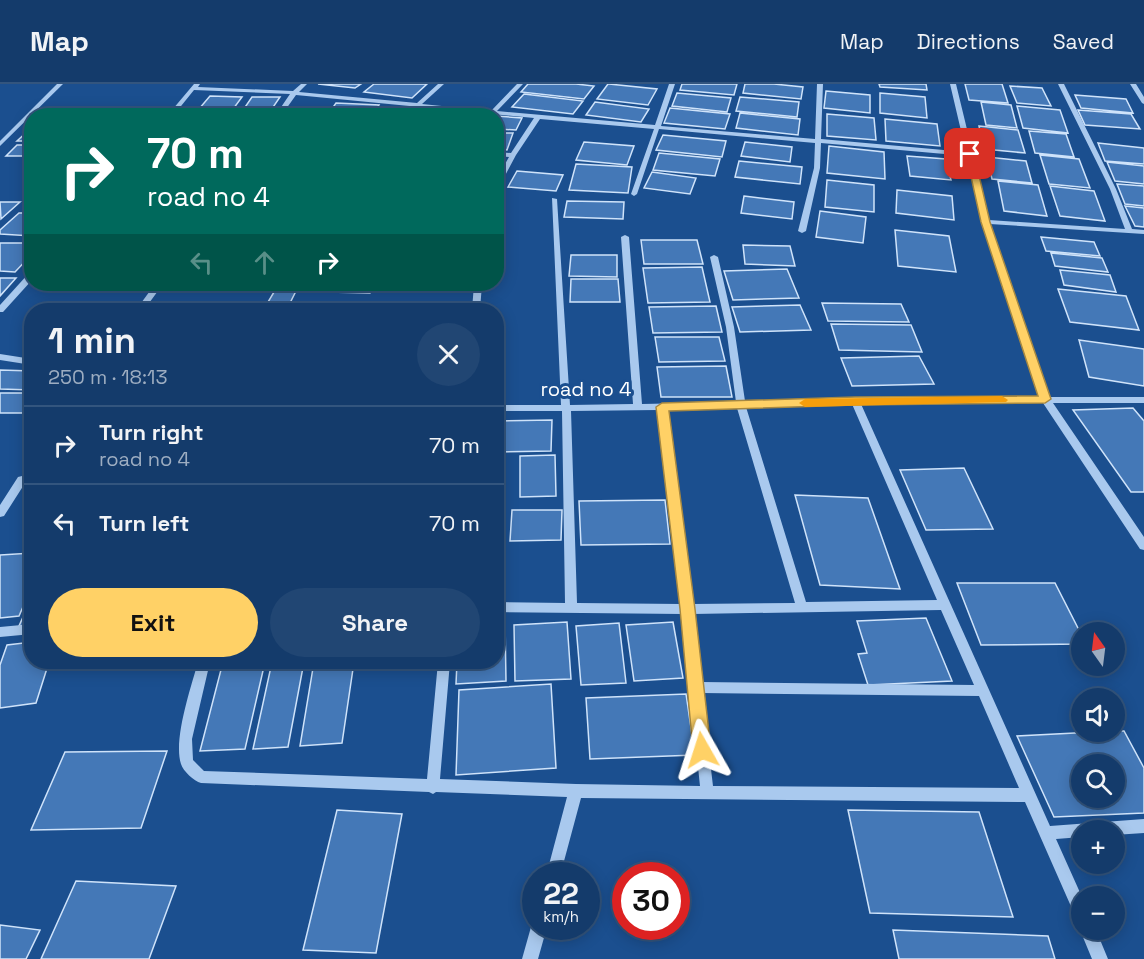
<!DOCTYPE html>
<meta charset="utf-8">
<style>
body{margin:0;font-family:"Space Grotesk",sans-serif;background:#214673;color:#f1f3f6;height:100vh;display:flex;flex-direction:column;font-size:22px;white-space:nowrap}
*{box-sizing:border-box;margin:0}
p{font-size:20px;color:#9dadc1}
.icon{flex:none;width:33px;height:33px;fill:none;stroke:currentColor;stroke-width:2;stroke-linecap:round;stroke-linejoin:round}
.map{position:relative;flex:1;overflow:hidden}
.panel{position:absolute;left:24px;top:219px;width:480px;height:366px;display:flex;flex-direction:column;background:#143b6b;border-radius:24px;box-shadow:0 3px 15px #0003,0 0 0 2px #33557e}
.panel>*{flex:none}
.top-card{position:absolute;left:24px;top:24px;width:480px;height:183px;border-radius:24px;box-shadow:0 3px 15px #0003,0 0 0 2px #33557e;background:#00695c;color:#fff;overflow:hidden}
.needle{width:39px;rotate:346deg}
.fabs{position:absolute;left:1071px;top:538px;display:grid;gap:12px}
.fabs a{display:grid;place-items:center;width:54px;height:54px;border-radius:50%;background:#143b6b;box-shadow:0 3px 15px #0003,0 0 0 2px #33557e;font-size:30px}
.speed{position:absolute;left:522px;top:778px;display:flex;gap:12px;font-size:30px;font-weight:700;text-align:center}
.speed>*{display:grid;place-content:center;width:78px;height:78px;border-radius:50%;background:#143b6b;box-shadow:0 3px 15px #0003,0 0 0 2px #33557e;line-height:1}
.speed small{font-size:15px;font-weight:400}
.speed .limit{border:9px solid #d22;background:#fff;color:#111}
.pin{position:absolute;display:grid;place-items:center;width:51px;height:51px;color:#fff;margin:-26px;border-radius:12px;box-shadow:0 3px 9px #0006}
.me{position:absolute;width:66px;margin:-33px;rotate:354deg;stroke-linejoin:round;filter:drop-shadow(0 0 4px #0008)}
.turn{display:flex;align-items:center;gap:21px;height:126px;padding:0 24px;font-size:27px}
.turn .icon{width:78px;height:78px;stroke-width:2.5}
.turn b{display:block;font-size:42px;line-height:51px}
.lanes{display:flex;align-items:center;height:57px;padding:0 24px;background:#0003;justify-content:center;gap:30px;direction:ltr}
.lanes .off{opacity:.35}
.round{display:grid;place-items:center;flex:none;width:63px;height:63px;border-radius:32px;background:#214673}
.overview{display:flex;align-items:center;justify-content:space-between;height:102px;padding:0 24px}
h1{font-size:36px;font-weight:700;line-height:45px}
.action{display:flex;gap:12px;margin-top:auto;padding:12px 24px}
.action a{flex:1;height:69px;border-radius:36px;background:#ffd166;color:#111;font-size:24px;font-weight:700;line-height:69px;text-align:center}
.action a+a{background:#214673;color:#f1f3f6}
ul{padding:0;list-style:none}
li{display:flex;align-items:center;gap:18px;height:78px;padding:0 24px;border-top:2px solid #33557e}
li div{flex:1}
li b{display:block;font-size:22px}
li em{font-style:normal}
header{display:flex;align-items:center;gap:36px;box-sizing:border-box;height:84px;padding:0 30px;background:#143b6b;border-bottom:2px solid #33557e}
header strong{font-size:28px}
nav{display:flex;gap:33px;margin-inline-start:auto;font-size:21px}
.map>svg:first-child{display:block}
.building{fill:#4478b7;stroke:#cfe3fa;stroke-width:1.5;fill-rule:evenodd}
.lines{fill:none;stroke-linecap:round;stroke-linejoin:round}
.minor{fill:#a9c9ee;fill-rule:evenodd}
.route{fill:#ffd166;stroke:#a68842;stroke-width:1.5}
.slow{fill:#f59e0b}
.labels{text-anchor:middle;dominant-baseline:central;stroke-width:6;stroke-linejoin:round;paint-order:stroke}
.street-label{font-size:20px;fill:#fff;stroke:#1b4f8f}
</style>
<header>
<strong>Map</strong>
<nav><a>Map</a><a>Directions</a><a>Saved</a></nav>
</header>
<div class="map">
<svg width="1144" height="875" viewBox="0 0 1144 875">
<rect width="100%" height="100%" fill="#1b4f8f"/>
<path class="building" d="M318,0h43l-6,4z
M374,0h53l-15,14 -48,-6z
M528,0h48l18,2 -10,13 -63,-7z
M608,0h1l48,5 -9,16 -51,-6z
M682,0h55l-3,11 -54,-5z
M745,0h29l29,3 -2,12 -58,-6z
M879,0h47l1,6 -47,-3z
M965,0h37l6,19 -39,-3z
M1010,2l32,2 9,18 -34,-3z
M826,7l44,4v18l-46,-5z
M677,9l54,5 -4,14 -55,-6z
M880,9l45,4 2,21 -47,-5z
M524,10l59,7 -10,13 -61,-7z
M1075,11l51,4 7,14 -52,-5z
M210,12l32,1 -14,19h-35z
M252,13h28l-13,19h-28z
M740,13l59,5 -2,15 -61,-6z
M595,18l54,7 -8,13 -55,-7z
M981,18l30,3 6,23 -31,-3z
M336,19l43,2 -7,11h-45z
M1017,22l43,4 8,23 -45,-5z
M381,24h26l-3,8h-28z
M670,24l60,6 -5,15 -61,-6z
M1078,26l53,4 9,15 -55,-4z
M740,29l60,6 -2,16 -62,-7z
M827,30l47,4 2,22 -49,-4z
M496,32l26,2 -6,12 -20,-1z
M885,35l52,5 3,22 -54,-5z
M979,42l39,4 7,23 -41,-4z
M30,45l2,12h-15z
M1029,47l37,3 8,23 -39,-4z
M496,49h17l-6,17 -11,-1z
M663,51l63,6 -4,16 -66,-7z
M584,58l50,4 -7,19 -51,-5z
M745,58l47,5 -2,15 -49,-6z
M1098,59l46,5v16l-39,-3z
M17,61h15v11h-26z
M829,62l55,6 1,27 -58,-6z
M659,69l61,6 -5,17 -62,-6z
M1040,71l39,4 11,29 -41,-4z
M907,72l39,3 5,21 -41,-4z
M987,73l39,4 6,22 -40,-4z
M739,77l63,6 -2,17 -65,-7z
M1107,78l37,4v18l-29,-3z
M576,80l56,3 -4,26 -59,-3z
M517,87l46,4 -7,16 -48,-4z
M652,88l44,6 -6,16 -46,-6z
M827,96l47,5v27l-49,-5z
M998,97l40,4 9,31 -43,-5z
M1117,100l27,2v20l-19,-2z
M1050,102l44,5 11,30 -45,-5z
M897,106l55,6 2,24 -58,-7z
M744,112l50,6 -2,17 -51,-6z
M567,117l57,1 -1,17 -59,-2z
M0,118h20l-19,17z
M1125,122l19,2v19l-9,-1z
M820,127l46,6 -3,26 -47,-6z
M19,129h13v23l-32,-2v-4z
M895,146l54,6 7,36 -58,-6z
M1041,153l53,5 6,14 -54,-5z
M641,156h56l6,24h-59z
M0,159h32v11l-17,18 -15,-1z
M743,161l47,1 5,20 -50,-2z
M1051,169l51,5 6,14 -53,-6z
M571,171h46v22l-48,-1z
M702,183l8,35 -62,1 -5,-35z
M787,185l12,29 -66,2 -9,-29z
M1060,186l50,5 6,17 -52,-7z
M0,194h16l-16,18z
M571,195h47l2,23h-50z
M331,200h42l-3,9 -42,-1z
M277,203h21l-8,16 -22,-1z
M1058,205l68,7 13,34 -69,-8z
M822,219l79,1 8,18 -81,-1z
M87,220l49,2 -3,4h-51z
M201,221l34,1 -3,4h-34z
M800,221l11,25 -71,2 -8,-25z
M716,222l6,26 -69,1 -4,-26z
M831,240l80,1 11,27 -83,-2z
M655,253h64l6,24 -66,1z
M1079,256l65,9v37l-55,-9z
M919,272l15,28 -82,2 -11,-28z
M726,282l6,31h-71l-4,-30z
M0,286l32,1v19l-32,-1z
M0,309h32v20h-32z
M1133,324l11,13v71h-13l-58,-82z
M552,336l-1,31 -55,1v-31z
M555,371l1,41 -36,1v-41z
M964,384l29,61 -67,1 -26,-60z
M795,411l73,3 32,91 -80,-4z
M665,416l5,44 -89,1 -2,-44z
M512,426h50l-1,30 -51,1z
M32,469v33l-13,30 -19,2v-63z
M957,499h98l27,53v8l-101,1z
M32,513v28l-13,1z
M926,534l26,63 -84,4 -10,-31 9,-1 -10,-32z
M496,536h9l1,61 -50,3 1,-22h39z
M567,538l4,57 -56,2 -1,-56z
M673,538l10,56 -49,3 -8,-56z
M619,539l7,60 -45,2 -5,-59z
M32,558v20h17l-13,41 -36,5v-43l7,-20z
M223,578h42l-20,87 -45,2z
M272,578h32l-16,85 -35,2z
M314,578h40l-12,81 -42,3z
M551,600l5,84 -100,7 3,-85z
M686,610l9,61 -105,4 -4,-61z
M1114,647h10l20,37v45l-90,4 -37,-81zM1082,681h32v33h-32z
M167,667l-26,77 -110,2 34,-78z
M337,726l65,4 -26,139 -73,-3z
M848,726l131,2 34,105 -143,-4z
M76,797l100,5 -27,73h-108z
M0,841l40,5 -14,29h-26z
M893,846l155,6 7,23h-156z"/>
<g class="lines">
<path class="minor" d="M57,0h6l-63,62v-5z
M194,0h6l-2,3 95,4 8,-7h6l-8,8 118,11 21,-19h6l-22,20 69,7 26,-27h6l-26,27 158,14 14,-41h6l-14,42 154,13 2,-55h6l-2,55 145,13 -16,-68h6l33,136 136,9 -15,-40 -52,-105h6l52,105 16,40 12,1v4l-154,-10 59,173h95v6h-91l91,134v13l-4,-1 -97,-146 -182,1 189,422 94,-7v14l-30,2v-4h-32v6l-26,2 26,58v25l-5,-2 -52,-118 -444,-4 -21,78h-14l21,-79 -131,-5 -3,2 -4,-2 -228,-9c-7,-2 -18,-12 -20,-19 -8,-24 10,-77 17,-102h12l-18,77 1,21 11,11 223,8 11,-117h12l-10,117 136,5 124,2 -18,-172 -186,-2v-10l69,1 -3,-192h-66v-6h65l-9,-207 5,1 13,206 63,-1 -12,-167 4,-2 4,2 13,167 94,-2 -10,-75 -16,-70 4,-2 4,2 16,70 11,74 110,-3 185,-1 -58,-175 -15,-66 -146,-13 -1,25 -14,63 -4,2 -4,-2 16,-63 1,-25 -156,-14 -22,65 -3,2 -3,-2 23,-65 -114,-10 -24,36 -17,32 -3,2v-9l13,-23 -13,-1v-4l15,1 23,-35 -238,-23 -15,21h-6l15,-22 -96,-4 -21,26h-6zM852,320l85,196 -131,2 -60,-195zM737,324l58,195 -103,1 -25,-194zM658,326l23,194 -104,-1 -6,-192zM941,526l33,75 -273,-3 -8,-68zM702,609l277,3 40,92 -306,-2z
M1130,0h6l8,13v7l-2,-1z
M29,189h3v7l-29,32h-3v-7z
M155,200h8l-19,26h-8z
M474,200h8l-2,26h-8z
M0,270l32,5v6l-32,-5z
M22,392l5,4 -23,36 -4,1v-12l18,-28z
M32,540v10l-32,3v-10z
M536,837v6h11l-9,32h-16l9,-32z
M1082,843v3h14l12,29h-16l-12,-29z"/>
</g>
<path class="route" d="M970,68l4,2 16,68 61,177 -6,4 -190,2 -186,6 26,198 16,141 -3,6 -6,2 -6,-2 -3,-6 -13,-141 -24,-202 6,-4 193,-6 183,-1 -57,-174 -15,-68z"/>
<path class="slow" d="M1002,312l6,4 -2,2 -201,5 -6,-4 6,-4z"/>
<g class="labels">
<g class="street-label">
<text x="586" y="305">road no 4</text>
</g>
</g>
</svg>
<div class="fabs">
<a><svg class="needle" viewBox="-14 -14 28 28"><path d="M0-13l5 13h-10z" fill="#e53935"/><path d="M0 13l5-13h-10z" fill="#9dadc1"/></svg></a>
<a><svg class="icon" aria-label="sound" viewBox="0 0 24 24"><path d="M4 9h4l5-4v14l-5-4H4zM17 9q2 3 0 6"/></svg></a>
<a><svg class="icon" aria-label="search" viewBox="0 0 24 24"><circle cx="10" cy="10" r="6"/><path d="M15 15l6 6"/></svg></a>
<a>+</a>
<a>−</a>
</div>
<div class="speed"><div>22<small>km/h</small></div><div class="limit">30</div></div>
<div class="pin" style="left:970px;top:70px;background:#d93025"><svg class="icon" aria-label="arrive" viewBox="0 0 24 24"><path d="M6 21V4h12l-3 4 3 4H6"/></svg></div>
<svg class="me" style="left:702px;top:666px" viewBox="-20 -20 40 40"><path d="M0-17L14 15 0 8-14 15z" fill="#ffd166" stroke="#fff" stroke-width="4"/></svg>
<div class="top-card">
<div class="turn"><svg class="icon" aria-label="right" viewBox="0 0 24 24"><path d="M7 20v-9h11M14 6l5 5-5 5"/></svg><div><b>70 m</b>road no 4</div></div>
<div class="lanes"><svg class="icon off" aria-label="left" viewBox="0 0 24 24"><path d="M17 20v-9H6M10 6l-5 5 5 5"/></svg><svg class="icon off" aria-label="ahead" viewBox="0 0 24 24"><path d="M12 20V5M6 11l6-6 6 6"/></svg><svg class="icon" aria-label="right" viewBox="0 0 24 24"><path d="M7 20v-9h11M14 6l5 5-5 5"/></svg></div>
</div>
<section class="panel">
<div class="overview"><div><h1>1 min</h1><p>250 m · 18:13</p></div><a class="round"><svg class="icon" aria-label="close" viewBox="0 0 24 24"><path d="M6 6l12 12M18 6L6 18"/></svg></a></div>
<ul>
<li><svg class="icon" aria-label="right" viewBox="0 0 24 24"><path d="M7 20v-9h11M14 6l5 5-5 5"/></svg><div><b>Turn right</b><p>road no 4</p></div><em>70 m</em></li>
<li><svg class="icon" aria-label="left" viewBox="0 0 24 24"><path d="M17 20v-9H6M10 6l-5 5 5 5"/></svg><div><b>Turn left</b></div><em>70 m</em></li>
</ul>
<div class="action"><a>Exit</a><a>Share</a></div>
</section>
</div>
